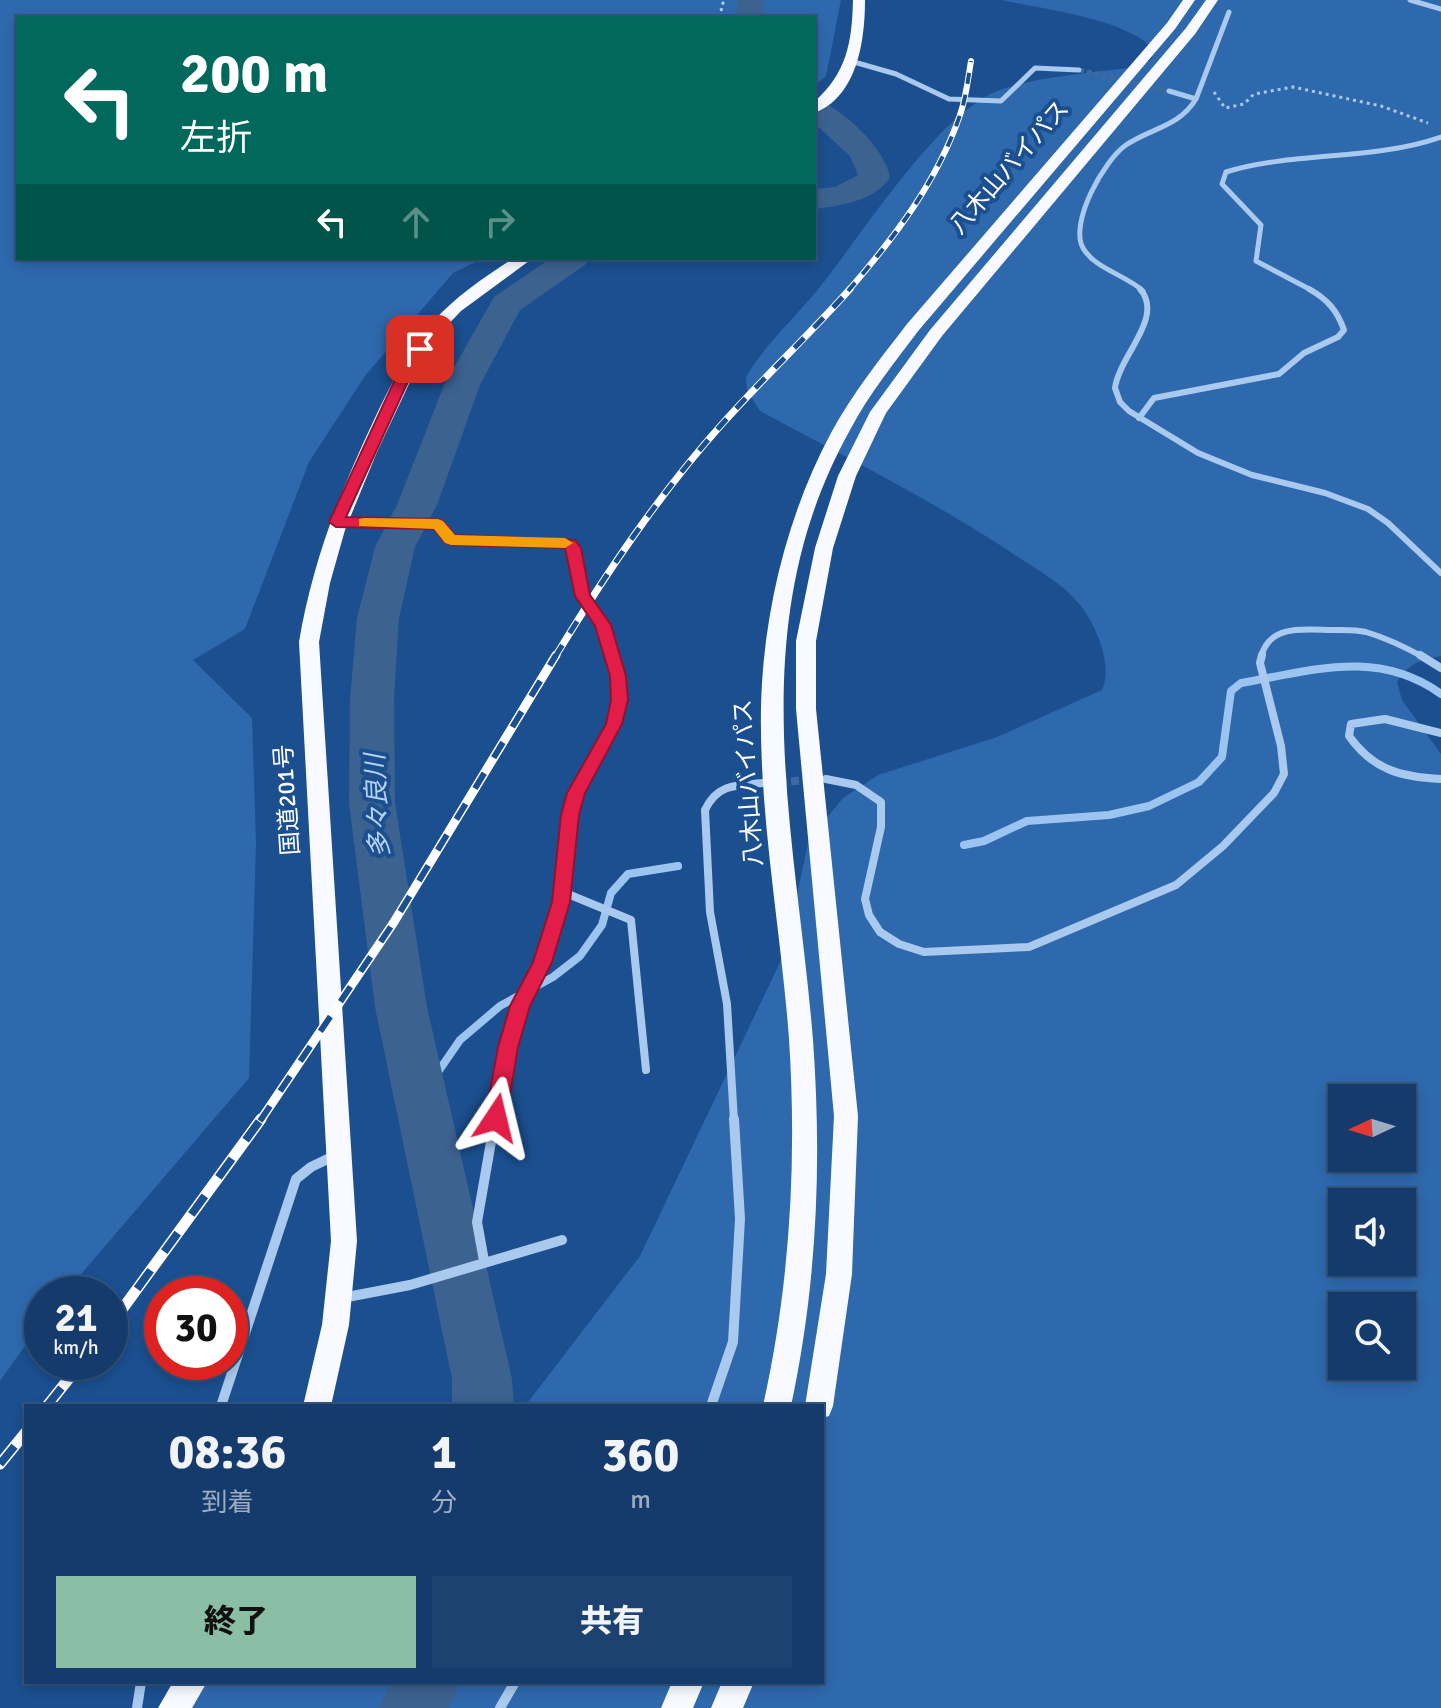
<!DOCTYPE html>
<html lang="ja">
<meta charset="utf-8">
<style>
body{margin:0;font-family:Signika,"Noto Sans JP",sans-serif;background:#1d4271;color:#f1f3f6;height:100vh;display:flex;flex-direction:column;font-size:30px;white-space:nowrap}
*{box-sizing:border-box;margin:0}
p{font-size:26px;color:#9dadc1}
.icon{flex:none;width:44px;height:44px;fill:none;stroke:currentColor;stroke-width:2;stroke-linecap:round;stroke-linejoin:round}
.map{position:relative;flex:1;overflow:hidden}
.panel{position:absolute;left:24px;top:1404px;width:800px;height:280px;display:flex;flex-direction:column;background:#143b6b;border-radius:0px;box-shadow:0 4px 12px #0003,0 0 0 2px #33557e}
.panel>*{flex:none}
.hud{position:absolute;left:16px;top:16px;width:800px;height:244px;border-radius:0px;box-shadow:0 4px 12px #0003,0 0 0 2px #33557e;background:#00695c;color:#fff;overflow:hidden}
.needle{width:52px;rotate:266deg}
.fabs{position:absolute;left:1328px;top:1084px;display:grid;gap:16px}
.fabs a{display:grid;place-items:center;width:88px;height:88px;border-radius:0px;background:#143b6b;box-shadow:0 4px 12px #0003,0 0 0 2px #33557e;font-size:40px}
.speed{position:absolute;left:24px;top:1276px;display:flex;gap:16px;font-size:40px;font-weight:700;text-align:center}
.speed>*{display:grid;place-content:center;width:104px;height:104px;border-radius:50%;background:#143b6b;box-shadow:0 4px 12px #0003,0 0 0 2px #33557e;line-height:1}
.speed small{font-size:20px;font-weight:400}
.speed .limit{border:12px solid #d22;background:#fff;color:#111}
.pin{position:absolute;display:grid;place-items:center;width:68px;height:68px;color:#fff;margin:-34px;border-radius:16px;box-shadow:0 4px 12px #0006}
.me{position:absolute;width:88px;margin:-44px;rotate:10deg;stroke-linejoin:round;filter:drop-shadow(0 0 6px #0008)}
.turn{display:flex;align-items:center;gap:28px;height:168px;padding:0 32px;font-size:36px}
.turn .icon{width:104px;height:104px;stroke-width:2.5}
.turn b{display:block;font-size:56px;line-height:68px}
.lanes{display:flex;align-items:center;height:76px;padding:0 32px;background:#0003;justify-content:center;gap:40px;direction:ltr}
.lanes .off{opacity:.35}
.eta{display:flex;justify-content:space-evenly;align-items:center;height:136px;text-align:center}
.eta b{font-size:48px;font-weight:800;line-height:56px}
.primary-button{display:flex;gap:16px;margin-top:auto;padding:16px 32px}
.primary-button a{flex:1;height:92px;border-radius:0px;background:#8abfa5;color:#111;font-size:32px;font-weight:800;line-height:92px;text-align:center}
.primary-button a+a{background:#1d4271;color:#f1f3f6}
.map>svg:first-child{display:block}
.green{fill:#2e69ad;fill-rule:evenodd}
.lines{fill:none;stroke-linecap:round;stroke-linejoin:round}
.stream{stroke:#9cc4f0;stroke-width:8}
.river{fill:#3c6290;fill-rule:evenodd}
.minor-tunnel-far1{stroke:#3d69a0;stroke-width:5;stroke-dasharray:5 3;stroke-linecap:butt}
.minor-tunnel{stroke:#3d69a0;stroke-width:8;stroke-dasharray:8 4;stroke-linecap:butt}
.path{stroke:#a9c9ee;stroke-width:3;stroke-dasharray:3 4;stroke-linecap:butt}
.minor-far3{stroke:#a9c9ee;stroke-width:5}
.minor-far2{stroke:#a9c9ee;stroke-width:6}
.minor-far1{stroke:#a9c9ee;stroke-width:8}
.minor{stroke:#a9c9ee;stroke-width:10}
.trunk{fill:#f8faff;fill-rule:evenodd}
.rail-far3-casing{stroke:#fff;stroke-width:6}
.rail-far2-casing{stroke:#fff;stroke-width:7}
.rail-far1-casing{stroke:#fff;stroke-width:9}
.rail-casing{stroke:#fff;stroke-width:11}
.rail-far3{stroke:#1b4f8f;stroke-width:4;stroke-dasharray:11;stroke-linecap:butt}
.rail-far2{stroke:#1b4f8f;stroke-width:5;stroke-dasharray:14;stroke-linecap:butt}
.rail-far1{stroke:#1b4f8f;stroke-width:6;stroke-dasharray:18;stroke-linecap:butt}
.rail{stroke:#1b4f8f;stroke-width:8;stroke-dasharray:23;stroke-linecap:butt}
.route{fill:#e11d48;stroke:#92132f;stroke-width:2}
.slow{fill:#f59e0b}
.labels{text-anchor:middle;dominant-baseline:central;stroke-width:8;stroke-linejoin:round;paint-order:stroke}
.street-label{font-size:24px;fill:#fff;stroke:#1b4f8f}
.water-label{font-size:26px;font-style:italic;fill:#b5d3f5;stroke:#1b4f8f}
</style>
<div class="map">
<svg width="1441" height="1708" viewBox="0 0 1441 1708">
<rect width="100%" height="100%" fill="#1b4f8f"/>
<path class="green" d="M0,0h841l-15,76 -12,10v-68h-796v240h466l-31,15 -88,103 -56,86 -64,167 -52,31 59,58 4,125 -7,235 -185,216h-22v28l-42,59z
M1001,0h440v656c-20,3 -33,8 -44,26l5,18 39,54v954h-1269l31,-26h619v-276h-297l115,-150 144,-302 25,-115 34,-41 35,-23 119,-38 105,-47c11,-24 -5,-64 -22,-85 -17,-22 -46,-37 -68,-52 -80,-53 -167,-96 -252,-142l-13,-21 -1,-13c20,-34 49,-59 73,-89 44,-55 109,-159 168,-192 33,-19 116,-24 156,-30l10,-9c-2,-6 -3,-12 -9,-16 -30,-23 -105,-33 -143,-41zM1342,1098h60v60h-60zM1342,1202h60v60h-60zM1342,1306h60v60h-60z"/>
<g class="lines">
<path class="stream" d="M964,845l20,-4 43,-20 82,-6 40,-9 50,-24 23,-25 9,-66 10,-8c70,-12 136,-35 200,11
M420,1098l40,-58 40,-34 53,-29 27,-21 22,-31 9,-32 17,-19 50,-8"/>
<path class="river" d="M737,0h26l2,18h-28z
M814,99c27,7 73,51 76,79 -16,23 -50,28 -76,31v-20l21,-2 23,-12 -8,-19 -36,-33z
M551,258h39l-5,7 -65,45 -40,75 -43,120 -22,42 -16,71 -5,81 1,104 32,204 85,372 2,27h-62v-27l-77,-372 -26,-204 1,-104 7,-81 18,-71 22,-42 47,-120 50,-88z
M390,1682h70l-11,26h-70z"/>
<path class="minor-tunnel-far1" d="M1079,70l90,21"/>
<path class="minor-tunnel" d="M779,782l34,-2"/>
<path class="path" d="M722,18l-1,-12 4,-6
M1214,92l11,16 19,-4 10,-10 39,-7 88,19 47,17"/>
<path class="minor-far3" d="M1410,0l31,9
M854,62l42,12 53,25 52,2 34,-33 44,2
M1196,99l33,-87
M1143,291c-17,-16 -48,-22 -60,-43 -14,-25 21,-88 43,-103 25,-17 53,-18 70,-46l-27,-8
M1313,291l-57,-30 5,-36 -39,-41 4,-12c70,-21 146,-11 215,-35"/>
<path class="minor-far2" d="M1140,289c25,28 -21,67 -25,99l5,14 9,9 69,42 54,22 73,18 43,16 20,14 53,50
M1139,418l15,-20 125,-24 25,-21 34,-16 6,-7c-7,-20 -17,-31 -35,-41
M337,522l101,2 13,16 119,3 13,53 27,45 2,16
M1261,657c8,-32 41,-28 68,-27 12,0 25,-1 37,2 20,6 39,15 57,25"/>
<path class="minor-far1" d="M1420,655l21,13
M1441,733l-56,-14 -34,5 -2,12c24,34 52,41 92,43
M826,779l30,6 25,17v25l-16,72 4,16 11,17 19,12 25,8 105,-5 147,-62 47,-39 51,-53 10,-19 -3,-28 -21,-83 2,-8
M563,892l68,28 15,150
M495,1121l13,-74 12,-41 23,-44 18,-60 6,-31 3,-56 6,-22 38,-69 5,-24 -7,-45
M734,1121l-7,-117 -17,-92 -5,-102c12,-26 32,-25 58,-27"/>
<path class="minor" d="M484,1261l-7,-39 18,-103
M342,1298l68,-13 152,-45
M221,1406l75,-227 15,-12 25,-12
M711,1406l22,-64 7,-123 -6,-100
M137,1708l4,-26
M500,1708l15,-26"/>
<path class="trunk" d="M853,0h12c0,39 -7,97 -51,113v-11c33,-29 38,-60 39,-102z
M1183,0h12l-20,29 -256,301c-25,33 -50,64 -69,100 -110,197 -54,400 -37,610 9,124 4,244 -22,366h-28c27,-122 34,-243 26,-367 -8,-110 -30,-222 -28,-332 2,-93 26,-192 70,-274 21,-39 49,-74 76,-109l260,-301z
M1206,0h12l-23,34 -253,302 -56,77 -30,63 -23,72 -17,93v68l42,407 -6,158 -19,132 -4,10 -7,2v-12h-17l21,-132 8,-158 -38,-407v-68l19,-93 23,-72 32,-64 60,-82 256,-302z
M514,258h19l-72,53 -19,20 -25,36 -40,85 -32,78 -15,53 -11,59 38,599 -8,84 -18,81h-28l19,-81 9,-84 -32,-599c13,-78 40,-148 74,-220 17,-35 33,-71 60,-100 23,-26 52,-45 81,-64z
M173,1682h34l-15,26h-34z
M672,1682h32l-11,26h-32z
M722,1682h32l-11,26h-32z"/>
<g class="rail-far3-casing">
<path id="rail-far3" d="M848,291c46,-53 89,-109 112,-176 6,-17 8,-36 11,-54"/>
</g>
<g class="rail-far2-casing">
<path id="rail-far2" d="M555,657c50,-82 104,-163 168,-234 41,-46 86,-88 127,-134"/>
</g>
<g class="rail-far1-casing">
<path id="rail-far1" d="M260,1121l134,-199 162,-267"/>
</g>
<g class="rail-casing">
<path id="rail" d="M110,1326l151,-207
M47,1406l35,-44
M0,1464l26,-32"/>
</g>
<use href="#rail-far3" class="rail-far3"/>
<use href="#rail-far2" class="rail-far2"/>
<use href="#rail-far1" class="rail-far1"/>
<use href="#rail" class="rail"/>
</g>
<path class="route" d="M415,346l11,3 -15,26 -65,142 92,2 5,2 12,14 120,5 6,8 9,47 21,30 15,51 2,24 -6,24 -37,69 -6,22 -9,87 -18,60 -22,44 -12,41 -12,71 -3,6 -7,2 -8,-2 -3,-6 13,-71 12,-41 23,-44 19,-60 9,-87 6,-22 39,-69 5,-24 -1,-24 -15,-50 -20,-30 -10,-48 -114,-3 -6,-2 -11,-14 -98,-2 -7,-5 68,-147z"/>
<path class="slow" d="M364,518l74,1 5,2 12,14 110,3 8,5 -8,5 -114,-3 -6,-2 -11,-14 -75,-3v-7z"/>
<g class="labels">
<g class="street-label">
<text transform="translate(1009 167) rotate(-49)">八木山バイパス</text>
<text transform="translate(748 783) rotate(-94)">八木山バイパス</text>
<text transform="translate(287 800) rotate(-94)">国道201号</text>
</g>
<g class="water-label">
<text transform="translate(378 806) rotate(-93)">多々良川</text>
</g>
</g>
</svg>
<div class="fabs">
<a><svg class="needle" viewBox="-14 -14 28 28"><path d="M0-13l5 13h-10z" fill="#e53935"/><path d="M0 13l5-13h-10z" fill="#9dadc1"/></svg></a>
<a><svg class="icon" aria-label="sound" viewBox="0 0 24 24"><path d="M4 9h4l5-4v14l-5-4H4zM17 9q2 3 0 6"/></svg></a>
<a><svg class="icon" aria-label="search" viewBox="0 0 24 24"><circle cx="10" cy="10" r="6"/><path d="M15 15l6 6"/></svg></a>
</div>
<div class="speed"><div>21<small>km/h</small></div><div class="limit">30</div></div>
<div class="pin" style="left:420px;top:349px;background:#d93025"><svg class="icon" aria-label="arrive" viewBox="0 0 24 24"><path d="M6 21V4h12l-3 4 3 4H6"/></svg></div>
<svg class="me" style="left:496px;top:1118px" viewBox="-20 -20 40 40"><path d="M0-17L14 15 0 8-14 15z" fill="#e11d48" stroke="#fff" stroke-width="4"/></svg>
<div class="hud">
<div class="turn"><svg class="icon" aria-label="left" viewBox="0 0 24 24"><path d="M17 20v-9H6M10 6l-5 5 5 5"/></svg><div><b>200 m</b>左折</div></div>
<div class="lanes"><svg class="icon" aria-label="left" viewBox="0 0 24 24"><path d="M17 20v-9H6M10 6l-5 5 5 5"/></svg><svg class="icon off" aria-label="ahead" viewBox="0 0 24 24"><path d="M12 20V5M6 11l6-6 6 6"/></svg><svg class="icon off" aria-label="right" viewBox="0 0 24 24"><path d="M7 20v-9h11M14 6l5 5-5 5"/></svg></div>
</div>
<section class="panel">
<div class="eta">
<div><b>08:36</b><p>到着</p></div>
<div><b>1</b><p>分</p></div>
<div><b>360</b><p>m</p></div>
</div>
<div class="primary-button"><a>終了</a><a>共有</a></div>
</section>
</div>
